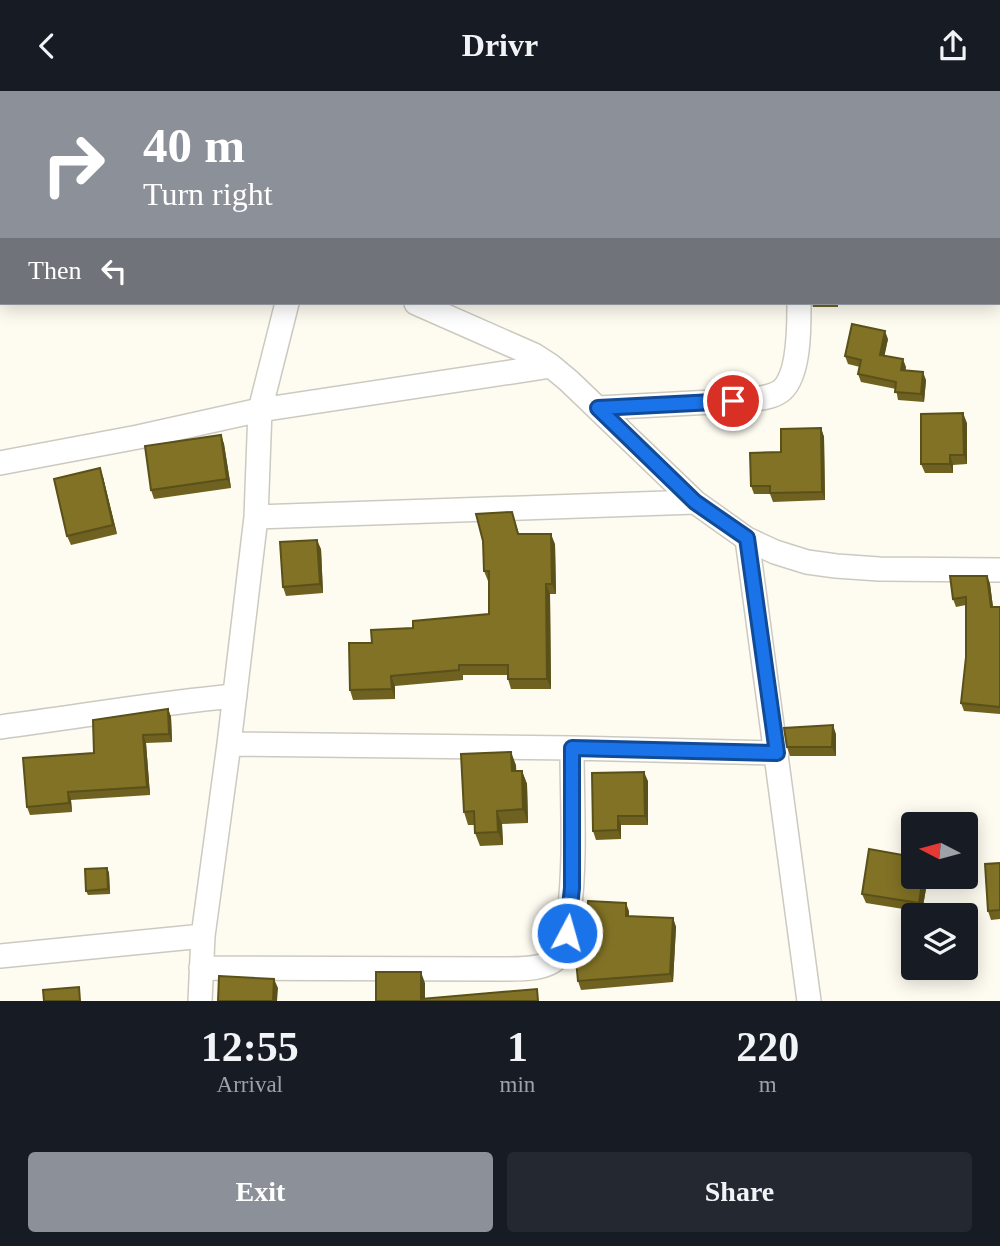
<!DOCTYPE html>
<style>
body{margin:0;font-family:Georgia,serif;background:#242831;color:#f1f3f6;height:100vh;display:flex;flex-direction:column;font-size:26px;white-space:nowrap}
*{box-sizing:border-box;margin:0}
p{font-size:23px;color:#9ea1a6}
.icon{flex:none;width:38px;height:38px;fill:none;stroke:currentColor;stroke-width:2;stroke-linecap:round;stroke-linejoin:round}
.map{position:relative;height:910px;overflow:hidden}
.details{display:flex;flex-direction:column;background:#171b24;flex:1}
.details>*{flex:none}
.guide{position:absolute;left:0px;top:0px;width:1001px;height:214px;box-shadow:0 4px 18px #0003;background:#8c9099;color:#fff;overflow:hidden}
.needle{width:46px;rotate:276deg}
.tools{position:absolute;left:901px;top:721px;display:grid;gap:14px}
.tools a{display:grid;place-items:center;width:77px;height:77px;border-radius:7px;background:#171b24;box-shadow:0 4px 18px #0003;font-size:35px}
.pin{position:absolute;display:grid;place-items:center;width:60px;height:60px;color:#fff;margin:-30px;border:4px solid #fff;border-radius:50%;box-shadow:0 2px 7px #0007}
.me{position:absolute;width:77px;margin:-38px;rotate:6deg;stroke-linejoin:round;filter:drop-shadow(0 0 5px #0008)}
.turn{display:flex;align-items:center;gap:24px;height:147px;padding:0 28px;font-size:32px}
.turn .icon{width:91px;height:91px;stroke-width:2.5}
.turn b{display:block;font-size:49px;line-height:60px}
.then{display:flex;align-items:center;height:66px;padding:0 28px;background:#0003;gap:14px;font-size:26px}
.eta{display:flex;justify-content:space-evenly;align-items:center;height:119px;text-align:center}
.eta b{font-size:42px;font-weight:600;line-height:49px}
.cta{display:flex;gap:14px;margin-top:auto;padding:14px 28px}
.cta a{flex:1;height:80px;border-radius:7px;background:#8c9099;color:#fff;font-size:28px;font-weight:600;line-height:80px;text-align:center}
.cta a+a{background:#242831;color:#f1f3f6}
header{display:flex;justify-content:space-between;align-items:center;height:91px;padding:0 28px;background:#171b24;font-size:32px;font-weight:600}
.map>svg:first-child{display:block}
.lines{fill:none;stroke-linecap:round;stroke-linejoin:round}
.street-casing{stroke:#cccac0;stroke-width:26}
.street{stroke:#fff;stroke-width:23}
.wall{fill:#6f6220}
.shaded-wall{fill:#5a501a}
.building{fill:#817225;stroke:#5a501a;stroke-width:2}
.route-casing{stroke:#114b97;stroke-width:18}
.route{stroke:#1a73e8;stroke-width:12}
</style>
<header><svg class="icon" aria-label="back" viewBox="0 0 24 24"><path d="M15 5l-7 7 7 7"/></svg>Drivr<svg class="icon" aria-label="share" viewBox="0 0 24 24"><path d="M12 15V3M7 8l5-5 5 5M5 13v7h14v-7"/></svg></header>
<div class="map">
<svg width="1000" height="910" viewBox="0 0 1000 910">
<rect width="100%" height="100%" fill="#fefcf1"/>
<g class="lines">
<g class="street-casing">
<path id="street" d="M262,0l1,2
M783,0v2
M416,212l118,52 17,11 18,15 126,121 52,37 28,13 32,10 29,4 43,3 121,1
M598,317l152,-8c11,-2 24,-3 32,-10 18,-16 17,-65 17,-87
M0,372l138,-26 122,-27 291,-44
M256,426l439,-15
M747,448l62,462
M0,636c78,-10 156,-24 235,-31
M229,653l343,4 205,5
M0,865l203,-20
M201,877l298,1c16,0 50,2 60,-14 7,-10 9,-29 10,-41 7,-55 3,-111 3,-166
M200,910l3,-65 26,-192 27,-227 4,-107 27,-107"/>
</g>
<use href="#street" class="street"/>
</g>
<path class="wall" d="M287,0h92l1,2h-93z
M812,212h26v4h-25z
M888,248l-4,17 22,11 -1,4 21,9 -2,22 -26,-2 -2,-11 -35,-7 -3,-8 2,-7 -12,-3 -3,-8z
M967,332v41l-14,1v8h-28l-4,-9z
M821,337l3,9 1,63 -52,2 -3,-8h-16l-3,-8 30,-34z
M221,344l3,9 7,44 -77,11 -3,-9z
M103,386l14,57 -46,11 -4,-9z
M512,421l7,22 36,10 1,50h-6l1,95h-40l-3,-10v-4h-45v5l-68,6v13l-42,1 -3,-10 22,-47 41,-15 76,-14v-33h-1l-4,-10z
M321,458l2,44 -37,3 -3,-9z
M987,485l3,8 3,23h7v107l-36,-3 -3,-8 5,-46v-52l-10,2 -3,-8z
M168,618l3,8 1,25 -26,1 4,52 -79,5 1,12 -42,3 -3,-8 67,-54z
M836,643v22h-46l-3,-9z
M516,674v6h6l5,13 1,39 -26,1 1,21 -23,1 -5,-13v-8h-7l-4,-13z
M648,690v44h-27v14l-25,1 -3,-9z
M1000,772v56l-9,1 -3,-9z
M107,777l2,5 1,21 -22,1 -2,-4z
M914,786h14l-6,35 -56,-9 -4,-9z
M629,820v5l44,2 3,9 -3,55 -92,8 -3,-9 9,-47z"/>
<path class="shaded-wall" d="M885,240l3,8 -5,24 -3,-8z
M903,268l3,8 -2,12 -3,-9z
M923,281l3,8 -2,22 -3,-8z
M963,322l4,10v41l-3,-9z
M821,337l3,9 1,63 -3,-8z
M221,344l3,9 7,44 -4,-9z
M950,364l3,10v8l-3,-9z
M100,377l3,9 14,57 -4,-9z
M551,443l4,10 1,50 -4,-10z
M317,449l4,9 2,44 -3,-9z
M987,485l3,8 4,31 -3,-8z
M546,493l4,10 1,95 -4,-10z
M391,585l4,10v13l-3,-10z
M168,618l3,8 1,25 -3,-8z
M833,634l3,9v22l-4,-9z
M143,644l3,8 4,52 -3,-8z
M511,661l5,13 1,19 -5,-13z
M522,680l5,13 1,39 -5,-14z
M644,681l4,9v44l-3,-9z
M68,701l3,8 1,12 -3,-9z
M497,720l5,13 1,21 -5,-13z
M618,725l3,9v14l-3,-9z
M107,777l2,5 1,21 -2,-5z
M923,786h5l-6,35 -3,-9z
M626,812l3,8v13l-3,-8z
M673,827l3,9 -3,55 -3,-8z
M421,881l4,11v18l-4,-2z
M274,888l4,9 -1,13h-4z"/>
<path class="building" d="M287,0h71l-5,2h-66z
M852,233l33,7 -5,24 23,4 -2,11 22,2 -2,22 -26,-2 1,-10 -38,-8 3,-14 -16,-4z
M963,322l1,42h-14v9h-29v-50z
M821,337l1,64 -52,1v-7h-19l-1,-33 31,-1v-23z
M221,344l6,44 -76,11 -6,-44z
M100,377l13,57 -46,11 -13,-57z
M512,421l6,22h33l1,50h-6l1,95h-39v-14h-49v5l-68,6 1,13 -42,1 -1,-47h23l-1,-13 42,-2v-7l76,-7v-43h-5l-1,-30 -7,-27z
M317,449l3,44 -37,3 -3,-45z
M950,485h37l4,31h9v100l-39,-4 5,-46v-60l-13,2z
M168,618l1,25 -26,1 4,52 -79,5 1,11 -42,4 -4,-49 71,-5 -1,-33z
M833,634l-1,22h-45l-3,-19z
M511,661l1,19h10l1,38 -26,2 1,21 -23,1 -1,-22 -10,1 -3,-58z
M644,681l1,44h-27v14l-25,1 -1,-58z
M869,758l45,8v20h9l-4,26 -57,-9z
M1000,772v47l-12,1 -3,-47z
M107,777l1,21 -22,2 -1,-22z
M588,810l38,2v13l47,2 -3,56 -92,7 -4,-42 2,-4 11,-1z
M376,881h45v27l116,-10 1,12h-162z
M219,885l55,3 -1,22h-55z
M79,896l1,14h-36l-1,-11z"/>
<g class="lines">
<g class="route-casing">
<path id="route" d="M567,842l5,-45v-140l205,5 -30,-215 -52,-36 -97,-94 135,-7"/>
</g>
<use href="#route" class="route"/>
</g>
</svg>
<div class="tools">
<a><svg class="needle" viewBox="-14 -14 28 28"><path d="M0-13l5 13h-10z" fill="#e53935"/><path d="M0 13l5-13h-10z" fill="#9ea1a6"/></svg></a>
<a><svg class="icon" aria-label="layers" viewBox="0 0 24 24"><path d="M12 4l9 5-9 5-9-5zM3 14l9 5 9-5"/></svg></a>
</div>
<div class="pin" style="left:733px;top:310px;background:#d93025"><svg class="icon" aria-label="arrive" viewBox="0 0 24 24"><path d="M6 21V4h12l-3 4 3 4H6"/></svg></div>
<svg class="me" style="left:567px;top:842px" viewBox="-20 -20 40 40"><circle r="17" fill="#1a73e8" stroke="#fff" stroke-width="3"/><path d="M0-11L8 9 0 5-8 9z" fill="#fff"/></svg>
<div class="guide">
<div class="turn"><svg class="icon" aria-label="right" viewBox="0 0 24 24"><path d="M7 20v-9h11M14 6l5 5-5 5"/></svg><div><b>40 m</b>Turn right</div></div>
<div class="then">Then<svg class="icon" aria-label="left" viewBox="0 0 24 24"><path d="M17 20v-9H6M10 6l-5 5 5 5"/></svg></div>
</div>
</div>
<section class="details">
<div class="eta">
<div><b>12:55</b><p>Arrival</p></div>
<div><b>1</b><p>min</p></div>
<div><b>220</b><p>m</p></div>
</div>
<div class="cta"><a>Exit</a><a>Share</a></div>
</section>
